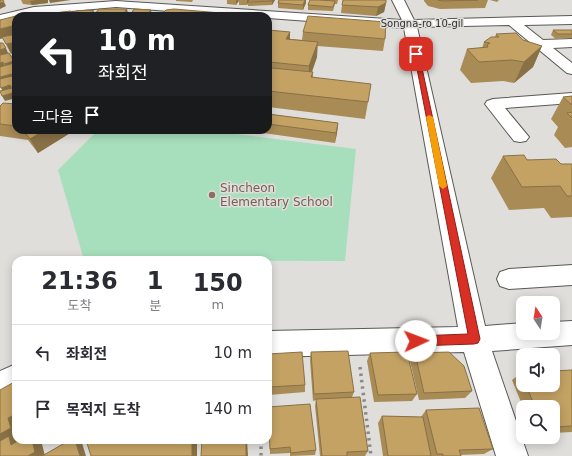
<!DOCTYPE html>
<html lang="ko">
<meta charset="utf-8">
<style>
body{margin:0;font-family:"DejaVu Sans","Noto Sans KR",sans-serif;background:#f2f2f3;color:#2b2b33;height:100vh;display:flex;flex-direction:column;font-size:15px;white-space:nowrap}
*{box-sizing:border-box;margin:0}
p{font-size:13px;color:#7c7c81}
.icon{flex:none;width:22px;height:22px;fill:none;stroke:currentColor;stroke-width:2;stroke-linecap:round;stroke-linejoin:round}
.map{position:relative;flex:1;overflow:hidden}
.sheet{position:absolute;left:12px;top:256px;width:260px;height:188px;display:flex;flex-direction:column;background:#fff;border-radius:12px;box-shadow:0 2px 10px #0003}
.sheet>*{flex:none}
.hud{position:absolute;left:12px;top:12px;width:260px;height:122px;border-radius:12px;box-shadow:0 2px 10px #0003;background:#202124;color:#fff;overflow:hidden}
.needle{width:26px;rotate:348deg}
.buttons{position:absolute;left:516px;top:296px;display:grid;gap:8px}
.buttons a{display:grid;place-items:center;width:44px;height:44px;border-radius:8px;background:#fff;box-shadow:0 2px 10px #0003;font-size:20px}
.pin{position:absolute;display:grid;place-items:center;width:34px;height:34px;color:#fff;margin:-17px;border-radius:8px;box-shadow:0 2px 6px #0006}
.me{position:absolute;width:44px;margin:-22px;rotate:88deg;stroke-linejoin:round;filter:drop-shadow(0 0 3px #0008)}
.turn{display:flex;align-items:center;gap:14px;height:84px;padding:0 20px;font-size:18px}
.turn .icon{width:52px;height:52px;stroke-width:2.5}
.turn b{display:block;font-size:28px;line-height:34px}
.then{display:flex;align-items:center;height:38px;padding:0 20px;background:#0003;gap:8px;font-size:15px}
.eta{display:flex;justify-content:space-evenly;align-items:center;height:68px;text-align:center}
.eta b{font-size:24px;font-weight:600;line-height:28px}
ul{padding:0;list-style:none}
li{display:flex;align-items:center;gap:12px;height:56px;padding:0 20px;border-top:1px solid #e1e1e2}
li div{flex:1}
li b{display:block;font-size:15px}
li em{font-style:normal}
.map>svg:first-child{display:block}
.green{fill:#a7dfbc}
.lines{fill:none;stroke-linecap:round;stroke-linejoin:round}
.minor-casing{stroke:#5a5855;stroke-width:2}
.path-far1{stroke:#8b8a87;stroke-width:1.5;stroke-dasharray:1 2;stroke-linecap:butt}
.path{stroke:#8b8a87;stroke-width:3.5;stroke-dasharray:2.5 4;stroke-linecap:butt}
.minor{fill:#fff;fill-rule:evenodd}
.wall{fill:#a98b56}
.shaded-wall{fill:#897146}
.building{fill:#c4a264;stroke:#897146}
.route{fill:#d93025;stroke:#8d1f18}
.slow{fill:#f59e0b}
.education-dot{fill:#8d6e63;stroke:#e0deda;stroke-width:1.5}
.labels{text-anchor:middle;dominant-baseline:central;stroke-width:3;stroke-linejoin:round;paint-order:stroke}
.far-street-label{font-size:10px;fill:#31302f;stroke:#e0deda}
.education-label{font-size:12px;fill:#785e54;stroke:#e0deda;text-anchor:start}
</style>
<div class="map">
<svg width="572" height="456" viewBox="0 0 572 456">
<rect width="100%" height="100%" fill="#e0deda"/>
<path class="green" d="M98,130h105l153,19 -11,112 -261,-1 -26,-90z"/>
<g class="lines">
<g class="minor-casing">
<path id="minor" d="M392,0h12l10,20 158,-4v8l-48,1 19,15 29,-1v8l-19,1 19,15v11l-5,-1 -58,-48 -92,2 68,299 38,-3v10h30v-11l19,-1v24l-80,6 36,105h-32l-32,-104 -196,5v-26l190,-4 -54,-299 -136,-10v-2h-33l-119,-9 -100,9v3l-16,4v-8l34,-8 82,-6 286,19z
M572,93v10l-67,5 24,29 -3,4 -6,1 -6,-1 -29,-37 2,-3 6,-2z
M572,265v20l-63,4 -9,-3 -3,-7 3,-7 9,-3z
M16,364v30l-16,8v-31z"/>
</g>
<path class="path-far1" d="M8,57l8,-2"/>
<path class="path" d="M360,367l11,89
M261,440v16"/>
<use href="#minor" class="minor"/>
</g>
<path class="wall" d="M21,0h27v3l-16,2 -9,-1z
M176,0h17l-1,2 -16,-1z
M227,0h48l-3,5 -24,1v-3l-1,2h-8v-3h-1l-2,3 -9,-1z
M310,0h28l-1,4h-2l-2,7 -25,-1v-5z
M424,0h64l-3,8 -45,1 -12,-3 -4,-5z
M490,0h9l-2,2z
M306,2l-3,8 -25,-2v-5z
M386,3l-2,9 -8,4 -35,-3 1,-8z
M99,9l29,4 -2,3h-51l15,-5 5,3z
M268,30l22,2v7l12,1 1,-8 82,7 -2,12 -66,-5v11l-5,15h1v5l55,25 -3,17 -97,-12z
M553,30h19v8l-16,1 -5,-4z
M496,34l27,6 19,6 -9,21 -19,16 -11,-2 -32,2 -11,-13 7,-21 15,-1 2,-6 11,-5z
M572,96v51l-7,1 -11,-13 4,-8 -7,-8 12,-22z
M16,104v26h59l-37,23 -10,-13 -28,-4v-30z
M268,114l70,9 -1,10 -2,10 -93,-13h26z
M224,130h11l-1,1z
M503,156l58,8h11v53l-21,1 -7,-10 -35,2 -18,-32z
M311,352l43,40 -2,5 16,54 -3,5h-45l-5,-50 1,-6 -3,1 -3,-41z
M370,353l47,41 -5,7 -38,1 -7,-41z
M415,353l57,38 -7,7 -46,2 -9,-39z
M572,370v62l-19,1v-26h-30l-11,-27 9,-7h2v12h30z
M268,383l37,2v7l-36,3z
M426,410l67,39 -9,5 -24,1 1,1h-78l-5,-33 4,-7 39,1z
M268,416l48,34 -1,5 -25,1v-3l-20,1z"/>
<path class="shaded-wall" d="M36,0h12v3l-16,2 -2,-4z
M49,0h22l-21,3z
M236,0h2v2l-2,3z
M247,0h3l-2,2v1l-1,2z
M272,0h3l-3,5z
M305,0h1v3l-3,7v-5z
M4,2l2,4 -6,3v-6z
M386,3l-2,9 -8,4 2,-9z
M127,9l1,4 -2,3h-2v-3z
M93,10l2,5v1h-3z
M151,10l1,5 -1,1h-5z
M16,25v10l-16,4v-10z
M290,32v15l-4,-8z
M16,42v10l-5,2 -5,-10z
M318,42l-1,15 -9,25 1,-16z
M542,46l-9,21 -19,16 10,-21z
M6,48l2,5 -8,3v-6z
M14,61l2,4v2l-9,2 -3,-5z
M3,62l2,5 -5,1v-5z
M269,62v16l-1,3v-17z
M16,73v5l-16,5v-6z
M10,85l3,5 -9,3 -3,-5z
M16,92v6l-11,3 -3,-5z
M338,123l-1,10 -2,10 1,-10z
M45,130h30l-37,23 -8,-14z
M16,414v23l-2,2 6,3 2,8 -22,-3v-13l8,-16z
M32,440h9l4,16h-17z
M75,440h3l4,3 4,13h-6z
M192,440h5v16h-5z
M246,440h1l1,16h-2z"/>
<path class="building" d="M0,0h3l1,2 -4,1z
M249,0h23v1l-24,1z
M279,0h26l-2,5 -25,-2z
M310,0h9l16,1 -2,6 -25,-2z
M343,0h43v3l-8,4 -36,-2z
M438,0h40l-35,1z
M99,9h28l-3,4h-5l-3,3 -22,-1z
M134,9l17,1 -5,6h-16z
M174,9l58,5 1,1v1h-73l6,-6z
M90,10v1l3,-1 -1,6h-17l1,-5z
M71,11l1,5h-26v-2z
M16,16v9l-16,4v-9z
M308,16l78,6 -1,17 -82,-7z
M268,30l22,2 -4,7 32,3 -9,24 -40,-4 -1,2z
M553,30h19v4h-14z
M516,33l7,7 19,6 -18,16 -12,-2 -33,2 -12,-13 21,-2 -1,-2 3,-2 -6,-1 7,-5h8l-3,-3z
M16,34v8l-10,2 -4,-7z
M0,43h3l3,5 -6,2z
M9,53l5,8 -10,3 -1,-2 -3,1v-8z
M14,63l2,5v5l-16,4v-10z
M272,68l41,4 -2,5 60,7 -3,18 -100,-11v-18h1z
M16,75v10l-5,2 -1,-2 -9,3 -1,-2v-7z
M16,87v5l-14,4 -2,-5z
M572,96v9l-9,-8z
M3,103l13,1v22l-16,-2v-18z
M572,112v6l-5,-5z
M268,114l70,9 -2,10 -68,-9z
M23,130h22l-15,9z
M524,155l3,5 29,-1 5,5h11v32h-5l-7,-10 -38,1 -19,-31z
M348,351l6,41 -40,2 -3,-42z
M302,352l3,33 -37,2v-33z
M407,352l10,42 -39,1 -8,-42z
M449,352l15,14 8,25 -48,2 -9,-40z
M572,370v56l-19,1v-20h-18l-9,-22h27v-14z
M521,373h2v5z
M16,381v33l-8,4 3,10 -11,6v-44z
M360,397l8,54 -21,1v4h-25l-6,-57z
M310,404l6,46 -25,3 -1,-6 -20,2 -2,-42z
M479,408l14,41 -34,1 2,6h-18v-2h-6l-11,-44z
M382,416l41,1 8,39h-43z
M9,436l2,9 8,-5h13l3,12 -7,4h-28v-15z
M70,440h5l5,16h-38z
M86,440h106v16h-101z
M202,440h44v16h-45z"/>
<path class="route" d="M414,53l5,1 61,285 -2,4 -4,1 -58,2 -4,-1 -2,-4 2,-4 4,-1 52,-2z"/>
<path class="slow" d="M429,115l4,2 14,69 -4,3 -4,-3 -13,-69z"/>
<circle class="education-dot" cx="212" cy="195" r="4"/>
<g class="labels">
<g class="far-street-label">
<text x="422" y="23">Songna-ro 10-gil</text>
</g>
<g class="education-label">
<text x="220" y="188">Sincheon<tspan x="220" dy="14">Elementary School</tspan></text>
</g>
</g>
</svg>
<div class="buttons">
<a><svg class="needle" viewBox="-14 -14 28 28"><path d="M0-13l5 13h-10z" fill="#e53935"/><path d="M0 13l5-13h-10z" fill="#7c7c81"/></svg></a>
<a><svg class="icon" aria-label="sound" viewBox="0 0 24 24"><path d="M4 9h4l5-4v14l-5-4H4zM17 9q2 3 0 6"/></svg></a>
<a><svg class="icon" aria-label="search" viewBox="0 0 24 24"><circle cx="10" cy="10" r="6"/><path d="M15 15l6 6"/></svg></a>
</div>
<div class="pin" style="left:416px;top:54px;background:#d93025"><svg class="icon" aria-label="arrive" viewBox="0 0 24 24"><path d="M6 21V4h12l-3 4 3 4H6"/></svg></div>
<svg class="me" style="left:416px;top:341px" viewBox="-20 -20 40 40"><circle r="19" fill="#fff"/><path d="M0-13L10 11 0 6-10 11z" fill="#d93025"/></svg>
<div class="hud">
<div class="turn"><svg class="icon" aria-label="left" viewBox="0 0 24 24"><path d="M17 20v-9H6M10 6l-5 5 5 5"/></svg><div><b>10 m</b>좌회전</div></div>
<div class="then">그다음<svg class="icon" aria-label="arrive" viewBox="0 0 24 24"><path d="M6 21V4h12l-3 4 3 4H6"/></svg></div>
</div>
<section class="sheet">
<div class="eta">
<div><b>21:36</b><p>도착</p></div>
<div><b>1</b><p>분</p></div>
<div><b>150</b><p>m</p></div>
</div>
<ul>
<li><svg class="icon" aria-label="left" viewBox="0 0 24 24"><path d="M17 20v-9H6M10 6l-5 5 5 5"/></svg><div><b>좌회전</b></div><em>10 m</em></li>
<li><svg class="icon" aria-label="arrive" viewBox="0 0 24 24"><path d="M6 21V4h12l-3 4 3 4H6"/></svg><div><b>목적지 도착</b></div><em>140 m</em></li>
</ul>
</section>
</div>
